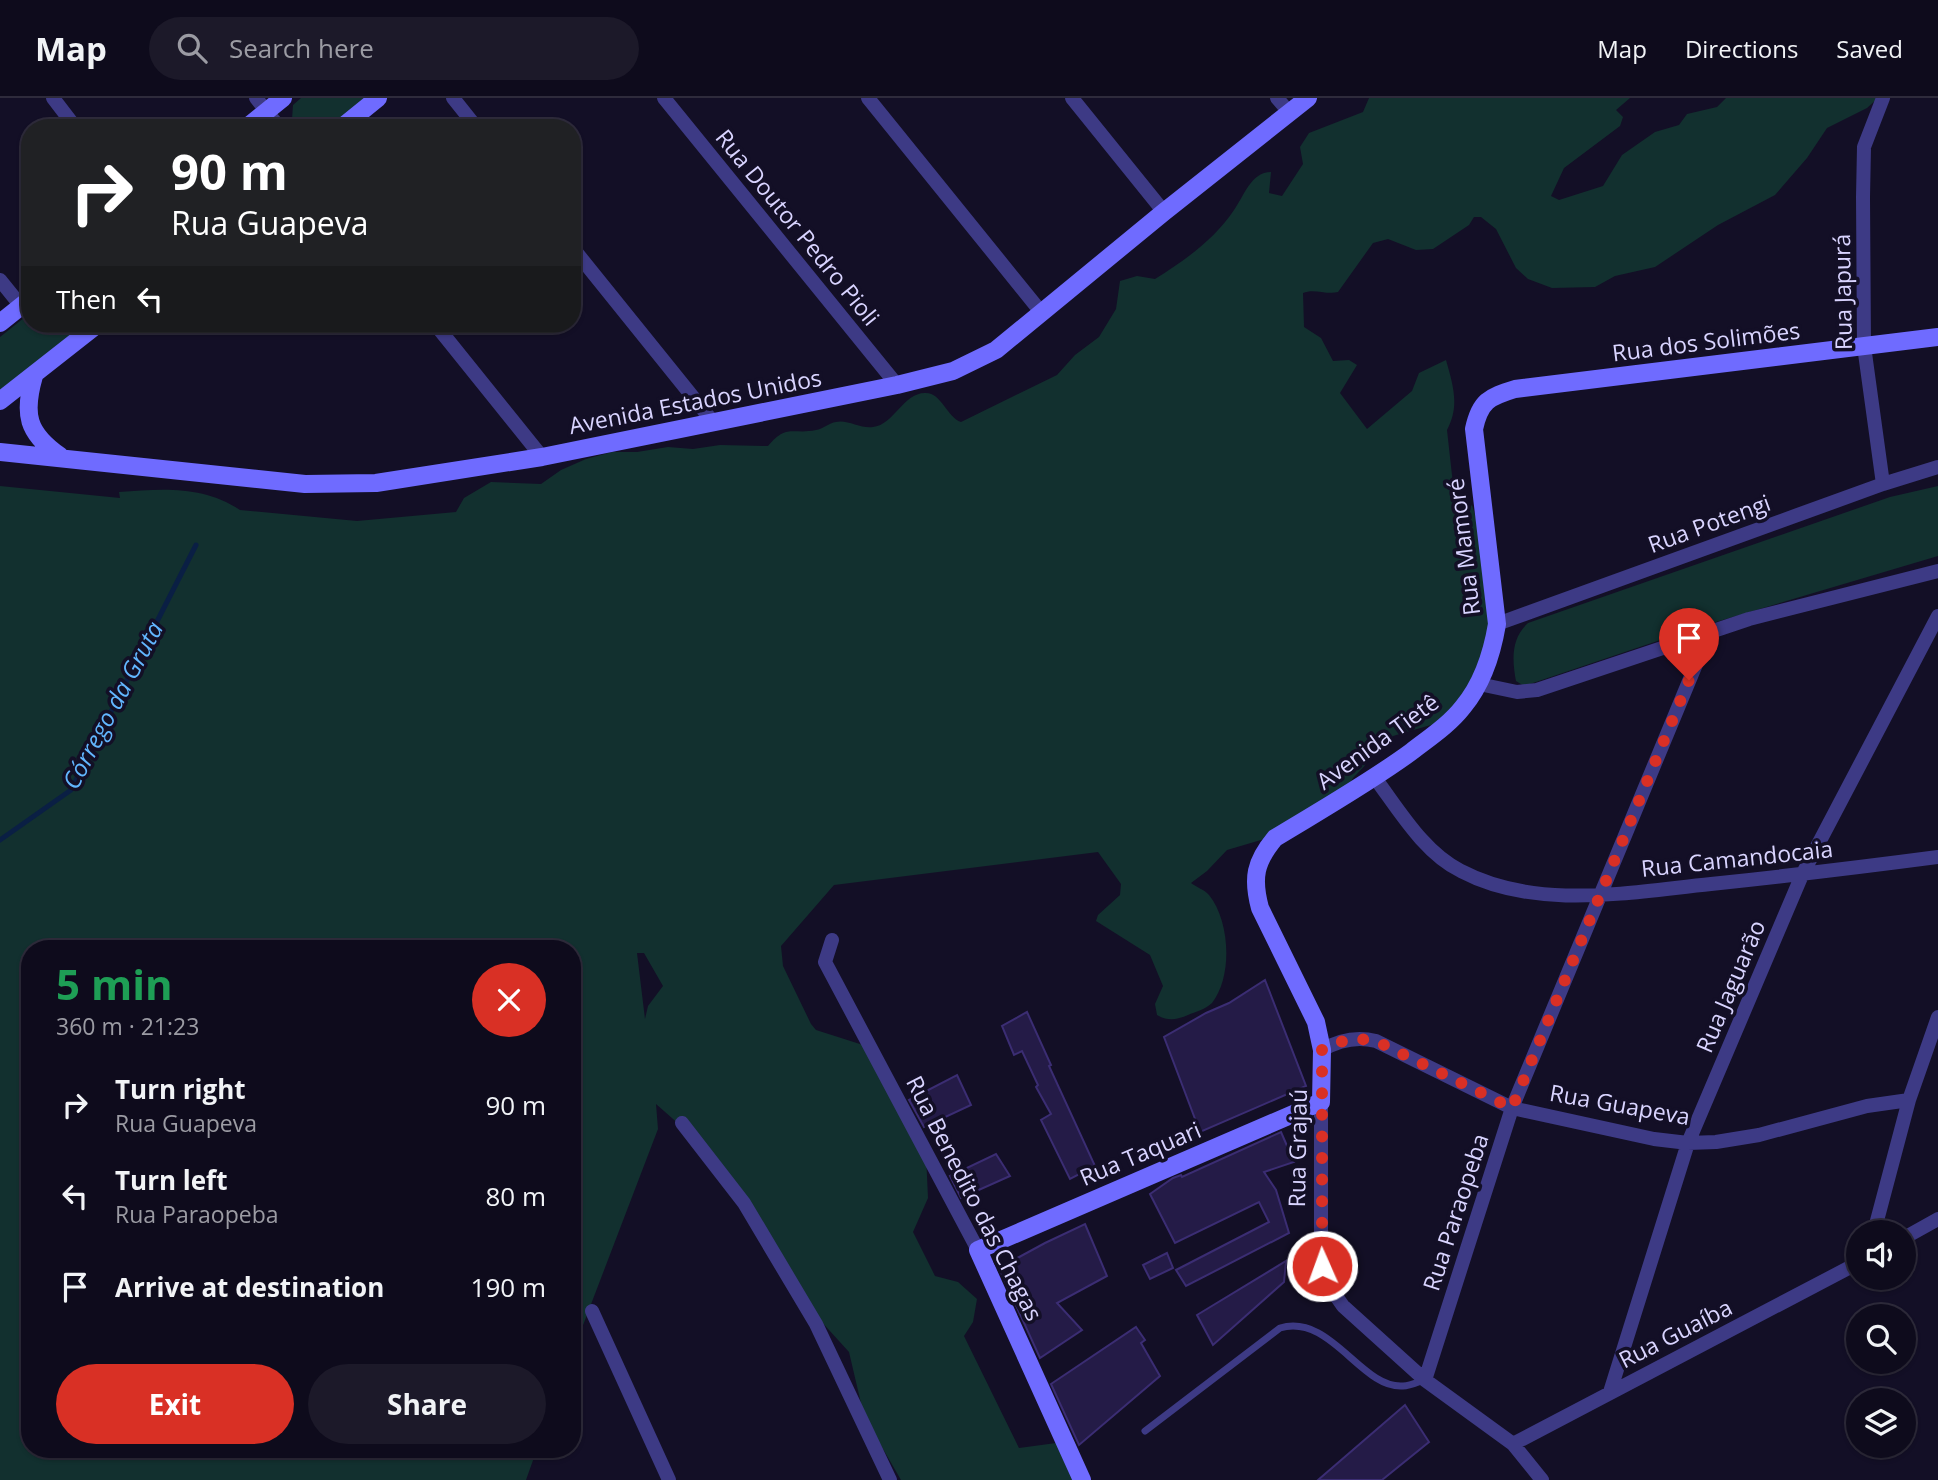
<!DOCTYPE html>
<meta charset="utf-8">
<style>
body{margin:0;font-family:"Open Sans",sans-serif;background:#1c1929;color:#f1f3f6;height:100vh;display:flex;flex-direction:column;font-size:26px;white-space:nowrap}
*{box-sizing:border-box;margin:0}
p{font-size:23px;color:#9b9ba3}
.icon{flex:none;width:38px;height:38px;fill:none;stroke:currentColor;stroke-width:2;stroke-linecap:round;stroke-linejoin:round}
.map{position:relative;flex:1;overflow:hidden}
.drawer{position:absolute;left:21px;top:842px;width:560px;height:518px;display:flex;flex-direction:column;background:#0e0b1c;border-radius:28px;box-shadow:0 2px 5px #0004,0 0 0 2px #2e2b3b}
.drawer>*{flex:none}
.hud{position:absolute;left:21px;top:21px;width:560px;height:214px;border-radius:28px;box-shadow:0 2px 5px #0004,0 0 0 2px #2e2b3b;background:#202124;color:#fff;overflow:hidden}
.controls{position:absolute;left:1846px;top:1122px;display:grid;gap:14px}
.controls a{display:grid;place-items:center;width:70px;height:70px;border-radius:50%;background:#0e0b1c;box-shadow:0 2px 5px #0004,0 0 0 2px #2e2b3b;font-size:35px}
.pin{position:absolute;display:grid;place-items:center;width:60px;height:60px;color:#fff;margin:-72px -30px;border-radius:50% 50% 50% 0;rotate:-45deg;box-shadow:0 0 7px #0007}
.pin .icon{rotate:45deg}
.me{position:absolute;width:77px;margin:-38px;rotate:358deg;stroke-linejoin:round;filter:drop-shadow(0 0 5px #0008)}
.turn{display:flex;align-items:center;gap:24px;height:147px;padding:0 35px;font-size:32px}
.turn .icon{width:91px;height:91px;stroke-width:2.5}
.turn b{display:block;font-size:49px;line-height:60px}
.then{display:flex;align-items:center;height:66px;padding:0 35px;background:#0003;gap:14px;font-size:26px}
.round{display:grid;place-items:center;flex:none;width:74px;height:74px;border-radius:37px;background:#1c1929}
.summary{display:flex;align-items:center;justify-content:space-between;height:119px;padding:0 35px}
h1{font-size:42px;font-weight:700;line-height:52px;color:#1e9e55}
.action{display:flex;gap:14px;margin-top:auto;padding:14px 35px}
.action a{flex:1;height:80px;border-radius:42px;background:#d93025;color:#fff;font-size:28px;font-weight:700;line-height:80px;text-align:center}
.action a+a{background:#1c1929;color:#f1f3f6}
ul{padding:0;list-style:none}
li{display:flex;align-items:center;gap:21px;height:91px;padding:0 35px}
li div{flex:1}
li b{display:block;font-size:26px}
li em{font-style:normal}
header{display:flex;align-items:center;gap:42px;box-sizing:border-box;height:98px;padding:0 35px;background:#0e0b1c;border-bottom:2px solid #2e2b3b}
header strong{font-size:33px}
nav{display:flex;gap:38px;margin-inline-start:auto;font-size:24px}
.search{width:490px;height:63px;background:#1c1929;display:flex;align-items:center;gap:18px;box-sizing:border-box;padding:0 24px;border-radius:38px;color:#9b9ba3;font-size:26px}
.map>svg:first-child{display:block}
.green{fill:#12302f;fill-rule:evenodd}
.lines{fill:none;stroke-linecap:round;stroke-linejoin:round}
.stream{stroke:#0a1f44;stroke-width:5}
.building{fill:#241b47;stroke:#3b2d73;stroke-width:2}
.lane{stroke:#3d3a85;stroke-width:7}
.street{stroke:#3d3a85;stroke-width:14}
.secondary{stroke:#6f6bff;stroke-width:18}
.route{stroke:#d93025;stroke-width:12;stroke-dasharray:0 21.6}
.labels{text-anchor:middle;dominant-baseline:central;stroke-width:7;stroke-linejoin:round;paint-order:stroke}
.street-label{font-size:23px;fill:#d9d4ff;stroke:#130f26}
.water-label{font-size:24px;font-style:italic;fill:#62b6ff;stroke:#130f26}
</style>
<header>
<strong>Map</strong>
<div class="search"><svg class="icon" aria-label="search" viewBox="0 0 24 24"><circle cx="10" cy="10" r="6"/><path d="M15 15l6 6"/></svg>Search here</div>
<nav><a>Map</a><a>Directions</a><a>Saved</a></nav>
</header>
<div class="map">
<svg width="1938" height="1382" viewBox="0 0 1938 1382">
<rect width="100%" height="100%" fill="#130f26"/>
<path class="green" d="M301,0h67l-37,30h-34l-5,-9 1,-14z
M1369,0h261l-14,12 7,7 -3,9 -56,42 -13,28 8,4 44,-14 19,-31 33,-23 24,-7 8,-11 30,-7 9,-9h152l-11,10 -40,20 -20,30 -32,37 -57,30 -63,42 -40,9 -20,11 -43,1 -24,-9 -12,-11 -20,-39 -15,-12h-7l-5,8 -36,24 -17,1 -28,-11 -15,4 -35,49c-12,3 -24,-4 -35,1l1,34 17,11 12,23 16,-1 8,5 -17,28 27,36 45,-38 7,-18 27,-13c7,25 14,46 1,70l10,90 15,-15 17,56 5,54 -15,55 -31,50 -55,16 -40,42 -13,24 -52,30 -61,18 -20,21 -16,12c5,4 14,7 18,12 21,26 24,81 3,108 -6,6 -17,9 -24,12 -11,5 -21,6 -31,0l-2,-11 8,-18 -13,-31 -54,-34 2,-6 22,-20 1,-11 -23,-32 -264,33 -53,61 2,20 28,58 5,6 47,15 63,109 2,44 -15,34 22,44 23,6 19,17 -4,23 -9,14 55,112 52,-7 16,39h-186l-37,-64 -15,-64 -30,-33 -130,-186 -33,-29 2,25 -86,225v-406h-542v501h507l-11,31h-526v-994l120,12 -1,-6c43,-3 83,-7 121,18l117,11 99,-9 8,-14 27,-16 50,2 20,-14 25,-11 26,-7h25l31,-5 25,2 27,-4 48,1c19,-23 25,-11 48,-16 7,-1 13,-7 20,-8 11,-3 25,7 37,5 21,-2 30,-34 52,-34 16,-1 22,24 36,29l96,-47 18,-20 24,-18 17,-28 4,-28 17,-5 18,3c29,-18 60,-40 79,-69 10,-14 17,-38 37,-38l-2,21 13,3 21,-32 -3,-17 9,-14 54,-21zM637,855h7l19,33 -15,20 -3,13z
M30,215v11h56l-86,70v-57z
M1938,388v70l-239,71 -175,59 -8,-5c-4,-21 -5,-43 12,-58l362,-126z"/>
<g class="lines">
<path class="stream" d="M0,742l71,-50 125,-245"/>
</g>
<path class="building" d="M1265,882l41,106 -106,46 -36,-95 42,-24 23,-10z
M1027,914l24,53 -2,1 46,100 -25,13 -29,-59 10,-6 -15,-27 2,-2 -16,-34 -8,4 -12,-29z
M957,977l14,30 -47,22 -15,-27z
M1281,1034l13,30 -30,10 12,18 13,43 -103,53 -10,-16 93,-48 -10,-20 -84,41 -25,-49 23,-16 8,-3 1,2z
M996,1056l14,22 -49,22 -11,-22z
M1085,1126l22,52 -50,27 25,27 -42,28 -41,-90 46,-25z
M1167,1155l6,15 -23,11 -7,-14z
M1286,1163l-2,21 -71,63 -16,-30z
M1136,1229l9,13 -4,3 19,33 -81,69 -28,-61z
M1405,1307l24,37 -47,38h-64z"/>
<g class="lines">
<path class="lane" d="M1145,1333l135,-103c51,-15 81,61 123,58 7,0 15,-4 21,-6"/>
<path class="street" d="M53,0l23,30
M256,0l24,30
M453,0l24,30
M664,0l233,287
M868,0l173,214
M1072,0l92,114
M1277,0l12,14
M572,149l141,175
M0,182l21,26
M435,226l107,133
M1883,386l-19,-138 -1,-149 1,-50 19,-49
M1497,526l386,-140 55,-17
M1479,586l38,8 20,-2 212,-71 189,-48
M1375,680c24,32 49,75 86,93 76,40 169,21 250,13 76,-8 151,-17 227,-27
M832,842l-7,22 153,288
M1322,952c17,-10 34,-14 54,-9l136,67 142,31 34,4 28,-1 43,-7 108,-29 42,-6
M1321,1004v142l1,22 7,20 14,20 82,74 88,64 29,36
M682,1025l62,80 72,121 74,156
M1874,1134l35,-132 29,-83
M1904,1140l34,-19
M592,1213l77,169
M1425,1282l87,-272 197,-475
M1610,1294l78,-249 114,-268 136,-259
M1513,1346l345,-181"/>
<path class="secondary" d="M246,30l37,-30
M341,30l37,-30
M0,225l30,-24
M34,278c-11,38 -7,57 26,80
M0,303l98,-77
M0,354l305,32 71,-1 166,-26 355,-72 56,-14 43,-21 168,-138 144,-114
M1082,1382l-104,-230 343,-148 1,-52 -6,-28 -56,-114c-8,-30 -5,-46 15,-70 46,-28 92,-54 136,-86 18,-14 38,-27 52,-45 20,-24 29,-53 34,-83l-23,-195c6,-28 15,-32 41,-40l423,-52"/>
</g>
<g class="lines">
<path class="route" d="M1322,1168v-216c17,-10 34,-13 54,-9l136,67 177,-428"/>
</g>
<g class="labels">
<g class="street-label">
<text transform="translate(798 129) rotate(51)">Rua Doutor Pedro Pioli</text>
<text transform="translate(1842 194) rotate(-91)">Rua Japurá</text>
<text transform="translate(1706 243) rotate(-7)">Rua dos Solimões</text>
<text transform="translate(695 303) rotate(-11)">Avenida Estados Unidos</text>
<text transform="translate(1709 425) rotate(-20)">Rua Potengi</text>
<text transform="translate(1463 449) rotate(-97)">Rua Mamoré</text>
<text transform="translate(1377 643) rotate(-36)">Avenida Tietê</text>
<text transform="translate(1737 760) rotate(-6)">Rua Camandocaia</text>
<text transform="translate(1730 888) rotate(-67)">Rua Jaguarão</text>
<text transform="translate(1620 1006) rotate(10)">Rua Guapeva</text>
<text transform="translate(1297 1050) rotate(-89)">Rua Grajaú</text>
<text transform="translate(1140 1055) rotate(-23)">Rua Taquari</text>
<text transform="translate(975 1100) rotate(63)">Rua Benedito das Chagas</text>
<text transform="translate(1455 1114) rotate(-72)">Rua Paraopeba</text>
<text transform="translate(1675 1235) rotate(-27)">Rua Guaíba</text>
</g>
<g class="water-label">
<text transform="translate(112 607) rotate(-62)">Córrego da Gruta</text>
</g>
</g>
</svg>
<div class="controls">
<a><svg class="icon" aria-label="sound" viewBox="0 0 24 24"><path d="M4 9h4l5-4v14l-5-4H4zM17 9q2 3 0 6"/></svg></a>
<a><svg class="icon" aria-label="search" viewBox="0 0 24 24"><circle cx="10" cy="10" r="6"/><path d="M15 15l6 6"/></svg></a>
<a><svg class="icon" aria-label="layers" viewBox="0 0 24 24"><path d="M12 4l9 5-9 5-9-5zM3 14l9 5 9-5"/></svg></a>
</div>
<div class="pin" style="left:1689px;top:582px;background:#d93025"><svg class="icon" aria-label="arrive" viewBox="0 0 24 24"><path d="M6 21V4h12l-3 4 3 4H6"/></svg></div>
<svg class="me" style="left:1322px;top:1168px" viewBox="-20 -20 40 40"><circle r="17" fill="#d93025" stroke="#fff" stroke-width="3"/><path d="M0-11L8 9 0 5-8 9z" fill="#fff"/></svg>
<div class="hud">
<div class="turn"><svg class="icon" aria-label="right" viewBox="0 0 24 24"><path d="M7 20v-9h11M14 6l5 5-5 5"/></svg><div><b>90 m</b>Rua Guapeva</div></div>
<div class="then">Then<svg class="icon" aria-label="left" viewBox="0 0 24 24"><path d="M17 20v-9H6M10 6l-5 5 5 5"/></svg></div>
</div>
<section class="drawer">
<div class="summary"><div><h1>5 min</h1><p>360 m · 21:23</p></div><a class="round" style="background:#d93025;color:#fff"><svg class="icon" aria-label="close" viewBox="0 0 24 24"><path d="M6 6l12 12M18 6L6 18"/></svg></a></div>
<ul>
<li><svg class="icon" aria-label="right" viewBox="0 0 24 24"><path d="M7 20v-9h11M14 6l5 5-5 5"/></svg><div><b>Turn right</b><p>Rua Guapeva</p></div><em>90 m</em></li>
<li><svg class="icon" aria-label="left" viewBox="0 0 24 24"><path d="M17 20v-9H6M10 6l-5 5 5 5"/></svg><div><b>Turn left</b><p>Rua Paraopeba</p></div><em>80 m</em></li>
<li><svg class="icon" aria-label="arrive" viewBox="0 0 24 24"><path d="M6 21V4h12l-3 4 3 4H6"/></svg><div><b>Arrive at destination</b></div><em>190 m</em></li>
</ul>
<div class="action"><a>Exit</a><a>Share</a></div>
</section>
</div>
